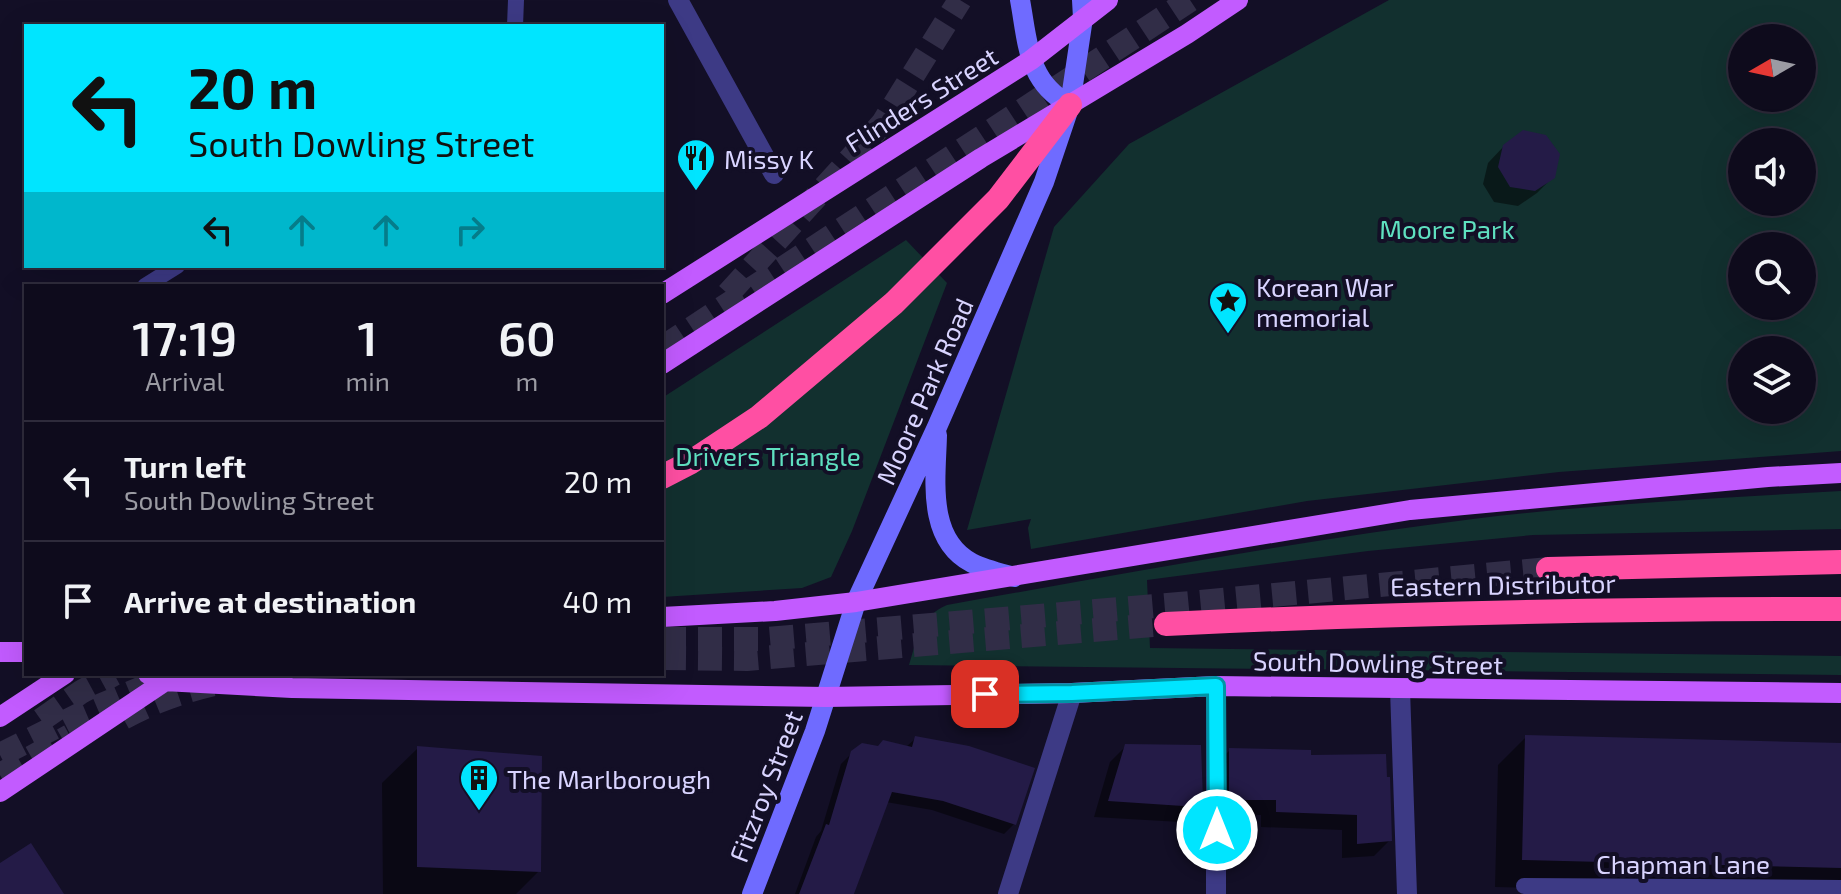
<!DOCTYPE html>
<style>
body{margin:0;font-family:"Exo 2",sans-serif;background:#171425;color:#f1f3f6;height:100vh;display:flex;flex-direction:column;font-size:30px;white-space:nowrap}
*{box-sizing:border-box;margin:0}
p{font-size:26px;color:#9b9ba3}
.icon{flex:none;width:44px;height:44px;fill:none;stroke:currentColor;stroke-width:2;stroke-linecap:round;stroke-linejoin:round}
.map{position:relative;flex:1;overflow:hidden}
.details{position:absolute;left:24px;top:284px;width:640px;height:392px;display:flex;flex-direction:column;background:#0e0b1c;border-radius:0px;box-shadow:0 8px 32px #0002,0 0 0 2px #2e2b3b}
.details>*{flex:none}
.top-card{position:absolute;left:24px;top:24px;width:640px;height:244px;border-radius:0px;box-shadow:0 8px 32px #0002,0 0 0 2px #2e2b3b;background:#00e5ff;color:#111;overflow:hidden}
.needle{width:52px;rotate:261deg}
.buttons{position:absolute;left:1728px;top:24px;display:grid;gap:16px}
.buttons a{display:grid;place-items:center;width:88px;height:88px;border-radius:50%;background:#0e0b1c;box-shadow:0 8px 32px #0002,0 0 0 2px #2e2b3b;font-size:40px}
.pin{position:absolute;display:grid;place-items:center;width:68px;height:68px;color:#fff;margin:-34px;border-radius:16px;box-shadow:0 4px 12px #0006}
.me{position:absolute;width:88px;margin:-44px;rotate:0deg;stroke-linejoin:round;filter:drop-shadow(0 0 6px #0008)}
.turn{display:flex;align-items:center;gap:28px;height:168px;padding:0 32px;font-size:36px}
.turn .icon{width:104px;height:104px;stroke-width:2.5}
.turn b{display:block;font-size:56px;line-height:68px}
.lanes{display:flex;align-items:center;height:76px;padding:0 32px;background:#0003;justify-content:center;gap:40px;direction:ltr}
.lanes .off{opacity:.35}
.eta{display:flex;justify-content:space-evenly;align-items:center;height:136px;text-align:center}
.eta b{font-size:48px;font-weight:600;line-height:56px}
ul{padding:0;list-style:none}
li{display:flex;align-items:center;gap:24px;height:120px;padding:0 32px;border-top:2px solid #2e2b3b}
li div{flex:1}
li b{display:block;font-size:30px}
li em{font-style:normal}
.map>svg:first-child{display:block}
.green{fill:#12302f;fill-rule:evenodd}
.shadow{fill:#0007}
.building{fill:#241b47}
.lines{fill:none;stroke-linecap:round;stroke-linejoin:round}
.highway-tunnel{stroke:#312d47;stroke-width:24;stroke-dasharray:24 12;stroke-linecap:butt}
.lane{stroke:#3d3a85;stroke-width:16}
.street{stroke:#3d3a85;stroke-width:20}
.secondary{stroke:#6f6bff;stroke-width:20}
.primary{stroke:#c25bff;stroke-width:20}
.highway{stroke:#ff4fa3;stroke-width:24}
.route-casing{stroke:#0095a6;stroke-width:20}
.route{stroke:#00e5ff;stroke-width:14}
.labels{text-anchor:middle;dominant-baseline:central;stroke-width:8;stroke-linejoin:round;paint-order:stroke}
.street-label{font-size:26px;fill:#d9d4ff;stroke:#130f26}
.poi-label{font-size:26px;fill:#d9d4ff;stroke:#130f26;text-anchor:start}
.park-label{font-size:26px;fill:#5fe0c0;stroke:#130f26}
</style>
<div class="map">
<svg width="1841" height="894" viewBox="0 0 1841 894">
<rect width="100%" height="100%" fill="#130f26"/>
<path class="green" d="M1389,0h452v451l-282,21 -252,29 -276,48 -3,-21 3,-9 -64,11 87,-303 75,-83zM1742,38h60v60h-60zM1742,142h60v60h-60zM1742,246h60v60h-60zM1742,350h60v60h-60z
M906,240l41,43 -95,248 -21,46 -29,11 -140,9v-199z
M1841,491v38l-308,6 -165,16 -221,29 3,68 691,8v19l-932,-10c8,-26 11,-49 38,-60 175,-31 349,-64 526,-86 122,-15 245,-21 368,-28z"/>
<path class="shadow" d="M1504,146l49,31 -16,16 -19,13 -24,-4 -11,-18 5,-21z
M1526,737l315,8v149l-346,-7 3,-122z
M916,738l99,85 -11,11 -72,-24 -46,-8 -32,92h-59l21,-57 5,-6 20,-67 11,-11 26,-5 28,-1z
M1126,746l75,53 -21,23 -86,-5 16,-55z
M418,748l121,123 -23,23h-133l-1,-111z
M1230,750l79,7 81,83 -16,16 -32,2v-28l-81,-3v-12h-47v-49z"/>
<path class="building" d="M1523,130l23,5 14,19 -5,24 -20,13 -25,-4 -12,-20 5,-22z
M1525,735l316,8v125l-319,-8z
M915,736l54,10 66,22 -19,57 -73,-24 -51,-9 -38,102h-55l27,-70 3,1 22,-74 11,-8 16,3 5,-6 29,7z
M1125,744l76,1 2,55h-5v7l-90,-6z
M417,746l125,10 -1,116 -124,-5z
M1229,748l82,2v5l75,-1 1,23h3l2,64 -35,3v-29l-81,-3v-12h-47z
M31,843l33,51h-64v-31z"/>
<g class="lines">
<path class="highway-tunnel" d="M728,294l155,-171 77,-123
M662,348l528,-348
M662,639h104l413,-35 369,-35
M662,658l85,1 419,-35
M123,718c45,-25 95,-37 146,-44
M41,720l40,-28 33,-18
M0,755l85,-43 76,-32
M0,775l70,-39"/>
<path class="lane" d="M515,26l1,-26
M145,286l32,-20
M1524,886l317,2"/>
<path class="street" d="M678,0l96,174
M1400,689l7,205
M1008,894l64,-201
M1216,894v-208"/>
<path class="secondary" d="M1020,0c8,43 7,82 50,105
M937,435c-1,43 -11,104 35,128 12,6 28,10 42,14
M752,894l63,-163 41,-129 81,-175 107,-245 26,-77 13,-87 -1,-18"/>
<path class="primary" d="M662,294l369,-234 77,-60
M662,364l319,-206 206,-124 51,-34
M662,617l113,-6 81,-9 554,-92 358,-33 73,-4
M0,652h26
M148,674l16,7 128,7 534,9 246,-4 144,-7 625,7
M0,717l65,-43
M0,792l173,-116"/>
<path class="highway" d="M662,477l29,-15 68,-45 135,-114 104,-104 72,-94
M1548,569l293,-7
M1166,624c225,-11 450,-15 675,-15"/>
</g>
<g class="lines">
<g class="route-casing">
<path id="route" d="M985,694l87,-1 144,-7 1,144"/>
</g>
<use href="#route" class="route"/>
</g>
<defs>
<g id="restaurant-pin" transform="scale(2)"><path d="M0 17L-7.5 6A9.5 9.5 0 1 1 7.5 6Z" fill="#00e5ff" stroke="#130f26"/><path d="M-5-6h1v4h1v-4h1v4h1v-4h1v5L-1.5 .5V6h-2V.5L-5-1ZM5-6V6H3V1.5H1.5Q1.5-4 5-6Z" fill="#111"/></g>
<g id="sight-pin" transform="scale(2)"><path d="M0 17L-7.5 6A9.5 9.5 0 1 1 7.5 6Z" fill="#00e5ff" stroke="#130f26"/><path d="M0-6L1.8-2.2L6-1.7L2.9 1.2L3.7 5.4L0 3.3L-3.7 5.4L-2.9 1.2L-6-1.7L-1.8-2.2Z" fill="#111"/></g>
<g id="building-pin" transform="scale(2)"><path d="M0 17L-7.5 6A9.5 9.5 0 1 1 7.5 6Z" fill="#00e5ff" stroke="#130f26"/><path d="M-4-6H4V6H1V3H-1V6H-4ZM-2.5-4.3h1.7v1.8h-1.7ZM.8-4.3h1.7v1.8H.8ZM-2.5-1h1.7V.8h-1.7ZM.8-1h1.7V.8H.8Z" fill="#111"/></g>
</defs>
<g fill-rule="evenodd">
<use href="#restaurant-pin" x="696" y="158"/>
<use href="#sight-pin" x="1228" y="301"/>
<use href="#building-pin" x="479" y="778"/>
</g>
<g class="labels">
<g class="street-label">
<text transform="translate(921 99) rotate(-32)">Flinders Street</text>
<text transform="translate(924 391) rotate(-66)">Moore Park Road</text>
<text transform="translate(1503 584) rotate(-1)">Eastern Distributor</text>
<text transform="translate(1378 662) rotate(1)">South Dowling Street</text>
<text transform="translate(765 786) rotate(-69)">Fitzroy Street</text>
<text x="1683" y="863">Chapman Lane</text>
</g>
<g class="poi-label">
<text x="724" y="158">Missy K</text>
<text x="1256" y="286">Korean War<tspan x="1256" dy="30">memorial</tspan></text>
<text x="507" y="778">The Marlborough</text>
</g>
<g class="park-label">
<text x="1447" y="228">Moore Park</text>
<text x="768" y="455">Drivers Triangle</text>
</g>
</g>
</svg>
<div class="buttons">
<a><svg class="needle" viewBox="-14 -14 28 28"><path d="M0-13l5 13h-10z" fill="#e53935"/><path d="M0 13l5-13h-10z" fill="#9b9ba3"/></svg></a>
<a><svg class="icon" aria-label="sound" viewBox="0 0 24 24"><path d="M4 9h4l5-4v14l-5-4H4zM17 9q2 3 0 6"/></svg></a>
<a><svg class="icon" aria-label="search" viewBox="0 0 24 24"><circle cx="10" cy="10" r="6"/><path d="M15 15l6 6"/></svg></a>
<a><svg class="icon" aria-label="layers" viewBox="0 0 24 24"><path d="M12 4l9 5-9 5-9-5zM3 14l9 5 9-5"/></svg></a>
</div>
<div class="pin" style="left:985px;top:694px;background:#d93025"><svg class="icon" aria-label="arrive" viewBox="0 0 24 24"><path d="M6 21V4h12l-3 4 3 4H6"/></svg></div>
<svg class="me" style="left:1217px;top:830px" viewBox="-20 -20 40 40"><circle r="17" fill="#00e5ff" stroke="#fff" stroke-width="3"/><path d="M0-11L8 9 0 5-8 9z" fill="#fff"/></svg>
<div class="top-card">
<div class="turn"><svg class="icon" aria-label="left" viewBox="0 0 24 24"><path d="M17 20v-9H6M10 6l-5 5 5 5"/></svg><div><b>20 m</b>South Dowling Street</div></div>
<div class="lanes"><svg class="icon" aria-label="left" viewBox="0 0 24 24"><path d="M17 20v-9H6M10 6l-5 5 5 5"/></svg><svg class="icon off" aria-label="ahead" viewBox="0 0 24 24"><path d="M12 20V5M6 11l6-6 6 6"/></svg><svg class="icon off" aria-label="ahead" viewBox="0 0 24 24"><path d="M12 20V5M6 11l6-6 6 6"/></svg><svg class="icon off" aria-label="right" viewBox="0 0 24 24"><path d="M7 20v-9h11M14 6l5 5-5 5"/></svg></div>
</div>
<section class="details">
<div class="eta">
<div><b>17:19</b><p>Arrival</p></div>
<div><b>1</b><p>min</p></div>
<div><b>60</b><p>m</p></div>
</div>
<ul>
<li><svg class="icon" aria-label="left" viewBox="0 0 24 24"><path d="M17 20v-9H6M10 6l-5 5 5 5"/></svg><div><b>Turn left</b><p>South Dowling Street</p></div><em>20 m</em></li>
<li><svg class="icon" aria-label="arrive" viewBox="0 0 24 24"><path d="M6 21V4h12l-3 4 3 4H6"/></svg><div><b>Arrive at destination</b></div><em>40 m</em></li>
</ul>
</section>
</div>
